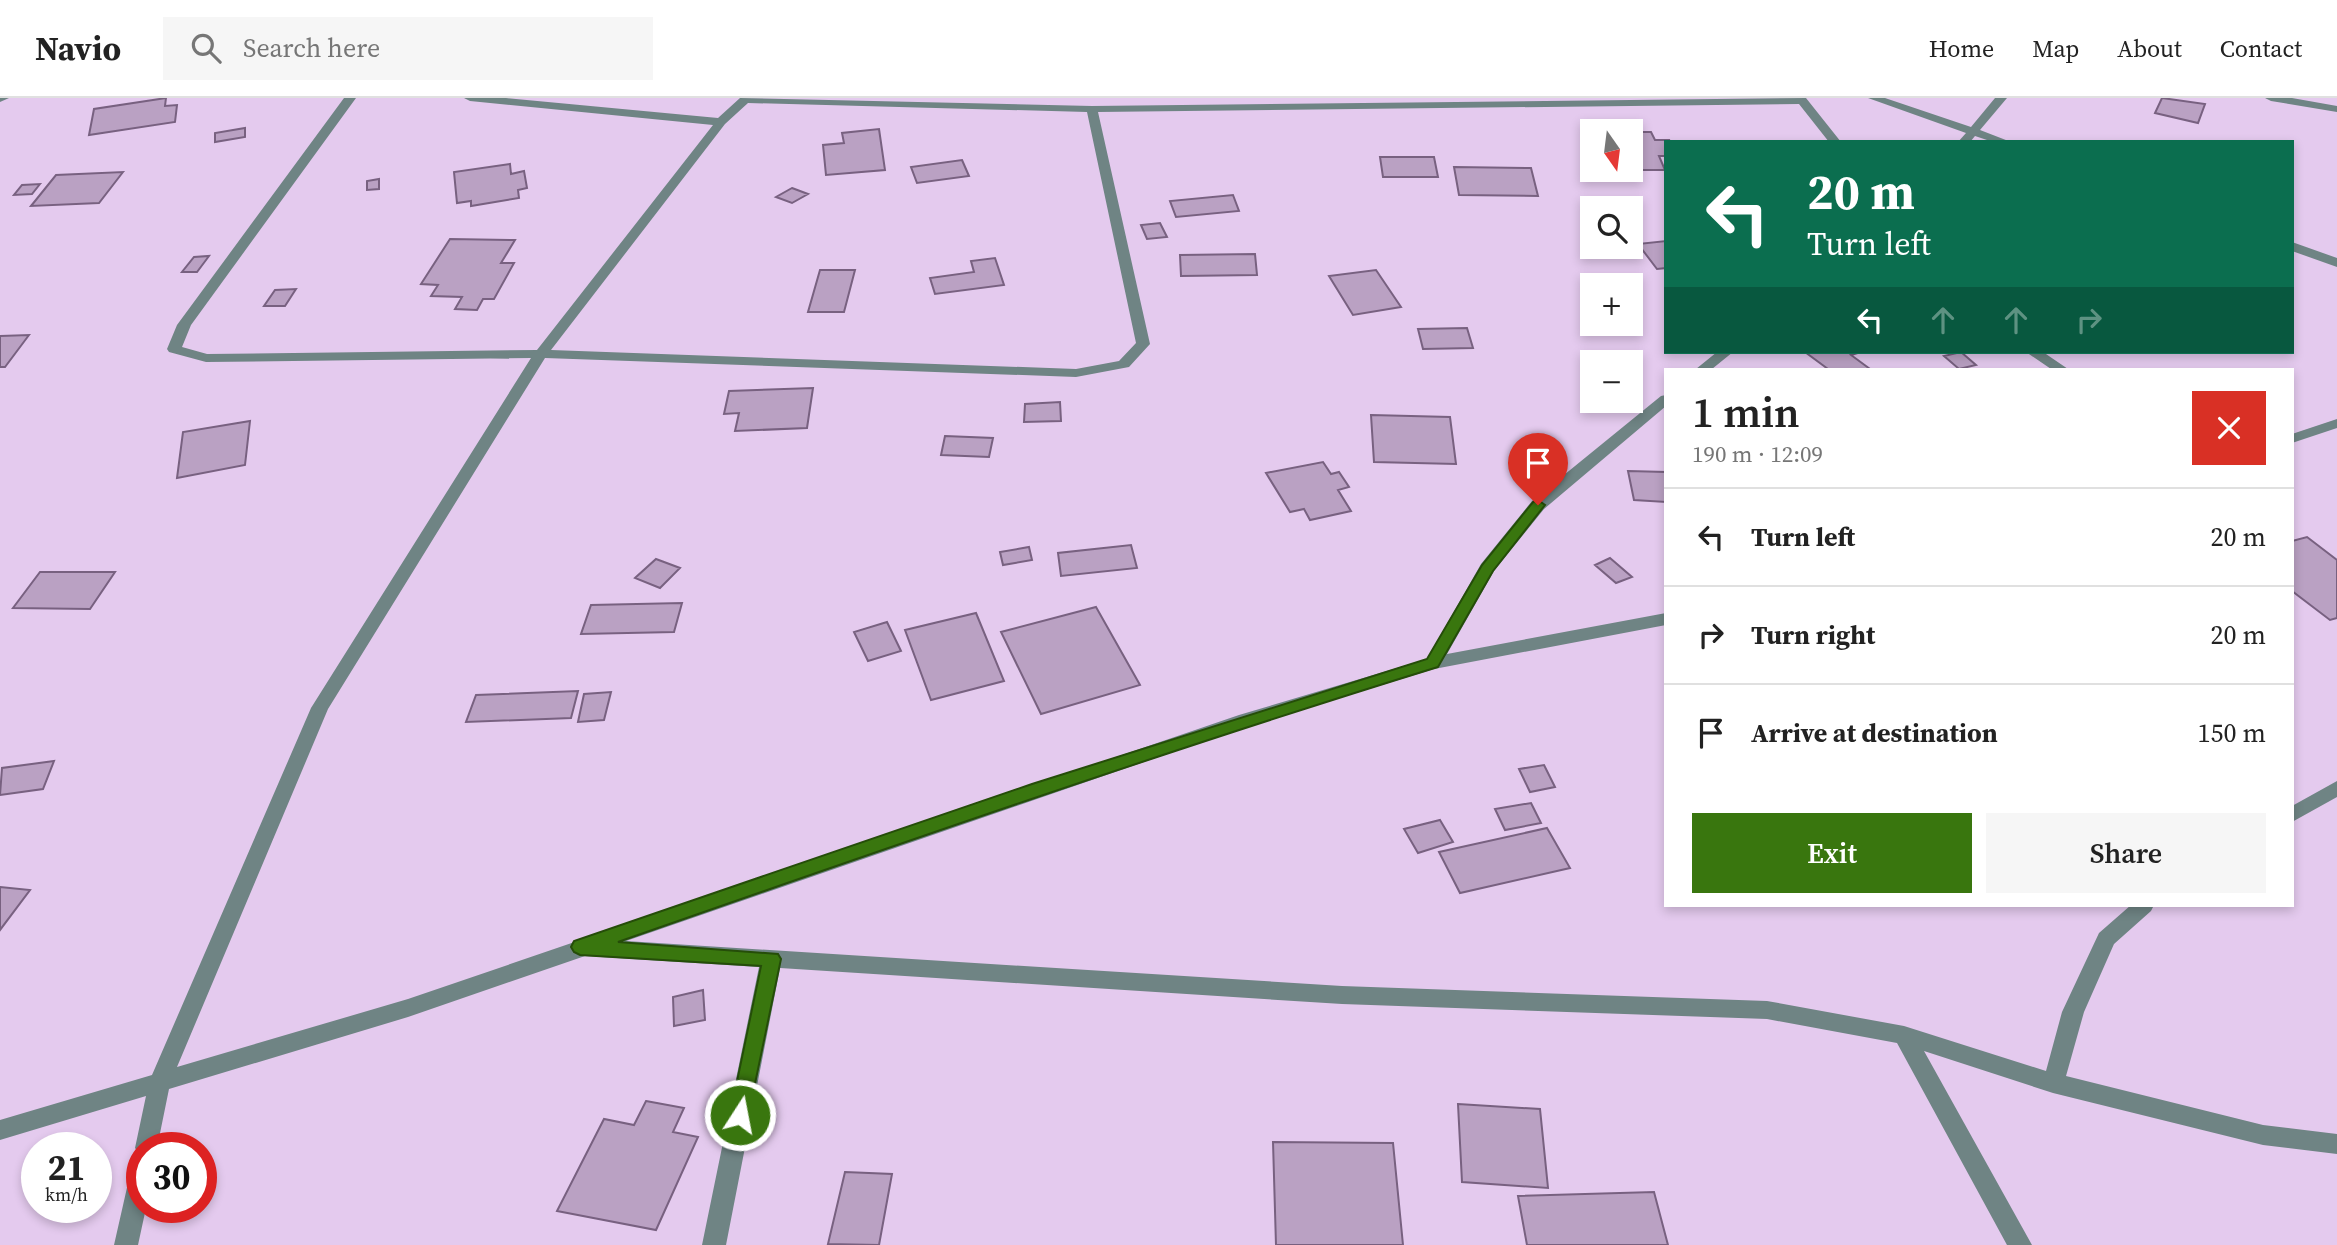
<!DOCTYPE html>
<meta charset="utf-8">
<style>
body{margin:0;font-family:"Source Serif 4",serif;background:#f6f6f6;color:#222;height:100vh;display:flex;flex-direction:column;font-size:26px;white-space:nowrap}
*{box-sizing:border-box;margin:0}
p{font-size:23px;color:#767676}
.icon{flex:none;width:38px;height:38px;fill:none;stroke:currentColor;stroke-width:2;stroke-linecap:round;stroke-linejoin:round}
.map{position:relative;flex:1;overflow:hidden}
.drawer{position:absolute;left:1664px;top:270px;width:630px;height:539px;display:flex;flex-direction:column;background:#fff;border-radius:0px;box-shadow:0 4px 10px #0003}
.drawer>*{flex:none}
.top-card{position:absolute;left:1664px;top:42px;width:630px;height:214px;border-radius:0px;box-shadow:0 4px 10px #0003;background:#0b6e4f;color:#fff;overflow:hidden}
.needle{width:46px;rotate:166deg}
.controls{position:absolute;left:1580px;top:21px;display:grid;gap:14px}
.controls a{display:grid;place-items:center;width:63px;height:63px;border-radius:0px;background:#fff;box-shadow:0 4px 10px #0003;font-size:35px}
.speed{position:absolute;left:21px;top:1034px;display:flex;gap:14px;font-size:35px;font-weight:700;text-align:center}
.speed>*{display:grid;place-content:center;width:91px;height:91px;border-radius:50%;background:#fff;box-shadow:0 4px 10px #0003;line-height:1}
.speed small{font-size:18px;font-weight:400}
.speed .limit{border:10px solid #d22;background:#fff;color:#111}
.pin{position:absolute;display:grid;place-items:center;width:60px;height:60px;color:#fff;margin:-72px -30px;border-radius:50% 50% 50% 0;rotate:-45deg;box-shadow:0 0 7px #0007}
.pin .icon{rotate:45deg}
.me{position:absolute;width:77px;margin:-38px;rotate:11deg;stroke-linejoin:round;filter:drop-shadow(0 0 5px #0008)}
.turn{display:flex;align-items:center;gap:24px;height:147px;padding:0 28px;font-size:32px}
.turn .icon{width:91px;height:91px;stroke-width:2.5}
.turn b{display:block;font-size:49px;line-height:60px}
.lanes{display:flex;align-items:center;height:66px;padding:0 28px;background:#0003;justify-content:center;gap:35px;direction:ltr}
.lanes .off{opacity:.35}
.round{display:grid;place-items:center;flex:none;width:74px;height:74px;border-radius:0px;background:#f6f6f6}
.headline{display:flex;align-items:center;justify-content:space-between;height:119px;padding:0 28px}
h1{font-size:42px;font-weight:600;line-height:52px}
.cta{display:flex;gap:14px;margin-top:auto;padding:14px 28px}
.cta a{flex:1;height:80px;border-radius:0px;background:#39760e;color:#fff;font-size:28px;font-weight:600;line-height:80px;text-align:center}
.cta a+a{background:#f6f6f6;color:#222}
ul{padding:0;list-style:none}
li{display:flex;align-items:center;gap:21px;height:98px;padding:0 28px;border-top:2px solid #e0e0e0}
li div{flex:1}
li b{display:block;font-size:26px}
li em{font-style:normal}
header{display:flex;align-items:center;gap:42px;box-sizing:border-box;height:98px;padding:0 35px;background:#fff;border-bottom:2px solid #e0e0e0}
header strong{font-size:33px}
nav{display:flex;gap:38px;margin-inline-start:auto;font-size:24px}
.search{width:490px;height:63px;background:#f6f6f6;display:flex;align-items:center;gap:18px;box-sizing:border-box;padding:0 24px;border-radius:0px;color:#767676;font-size:26px}
.map>svg:first-child{display:block}
.building{fill:#baa1c3;stroke:#786180;stroke-width:2}
.lines{fill:none;stroke-linecap:round;stroke-linejoin:round}
.minor{fill:#6f8484;fill-rule:evenodd}
.route{fill:#39760e;stroke:#254d09;stroke-width:2}
</style>
<header>
<strong>Navio</strong>
<div class="search"><svg class="icon" aria-label="search" viewBox="0 0 24 24"><circle cx="10" cy="10" r="6"/><path d="M15 15l6 6"/></svg>Search here</div>
<nav><a>Home</a><a>Map</a><a>About</a><a>Contact</a></nav>
</header>
<div class="map">
<svg width="2337" height="1147" viewBox="0 0 2337 1147">
<rect width="100%" height="100%" fill="#e4caee"/>
<path class="building" d="M166,0l-1,8 12,-1 -2,17 -86,13 5,-26z
M2162,0l43,6 -7,19 -43,-10z
M245,30v9l-30,5v-9z
M879,31l6,41 -59,5 -3,-30 21,-2 -2,-10z
M1631,34h20l4,8h14l-3,16h-7l6,14h-39h5z
M1380,59h54l4,20h-55z
M962,62l7,16 -52,7 -6,-16z
M510,66l1,10 13,-3 3,17 -9,2 1,8 -48,8v-5l-14,2 -3,-31z
M1454,69l77,1 7,28 -79,-1z
M123,74l-24,31 -68,3 25,-31z
M379,81v10l-12,1v-9z
M40,86l-8,10 -18,1 8,-10z
M792,90l16,6 -16,9 -16,-6z
M1233,97l6,16 -63,6 -6,-16z
M1160,125l7,14 -20,2 -6,-14z
M450,141l65,1 -14,23h13l-20,36h-11l-6,11 -22,-1 7,-12 -31,-1 7,-11 -17,-1z
M1666,143v27l-9,1 -19,-25z
M1255,156l2,21 -76,1 -1,-21z
M209,158l-12,16h-15l12,-15z
M995,160l9,27 -69,9 -5,-16 44,-6 -3,-11z
M820,172h35l-11,42h-36z
M1376,172l25,37 -48,8 -24,-39z
M296,191l-11,17h-21l11,-16z
M1467,230l6,20 -50,1 -5,-20z
M29,237l-24,32h-5v-31z
M1805,254h56l-10,3 19,14h-42z
M1961,254l15,13 -17,4 -15,-13z
M813,290l-6,40 -72,3 4,-18 -15,1 5,-23z
M1060,304l1,19 -37,1 1,-18z
M1371,317l79,2 6,47 -82,-2z
M250,323l-5,44 -68,13 6,-46z
M945,338l48,2 -4,19 -48,-2z
M1323,364l8,12 8,-2 10,15 -11,3 13,21 -41,9 -6,-11 -14,3 -24,-39z
M1628,373l38,1v30l-32,-2z
M2307,439l30,23v58l-7,2 -38,-29v-50z
M1131,447l6,23 -76,8 -3,-23z
M1029,449l3,13 -29,5 -3,-13z
M1610,460l22,19 -16,6 -21,-18z
M656,461l24,9 -20,20 -25,-10z
M40,474h75l-25,37 -77,-1z
M682,505l-8,29 -93,2 10,-29z
M1096,509l44,78 -99,29 -40,-82z
M976,515l28,68 -73,19 -26,-70z
M887,524l14,29 -33,10 -14,-29z
M578,593l-7,27 -105,4 10,-27z
M611,594l-7,28 -26,2 6,-28z
M54,663l-11,28 -43,6 2,-27z
M1544,667l11,22 -25,5 -11,-23z
M1531,705l10,20 -36,7 -10,-21z
M1440,722l13,22 -35,11 -14,-24z
M1547,730l23,40 -110,25 -21,-41z
M0,789l30,3 -30,40z
M703,892l2,30 -31,6 -1,-29z
M646,1003l38,7 -11,24 25,5 -42,93 -99,-19 47,-92 30,6z
M1458,1006l82,5 8,79 -86,-6z
M1273,1044l120,1 10,102h-127z
M845,1074l47,2 -13,71 -51,-1z
M1654,1094l14,53h-141l-9,-49z"/>
<g class="lines">
<path class="minor" d="M0,0h9l-9,4z
M344,0h12l-165,227 -9,22 25,7 330,-4 176,-225 -243,-24 -6,-3h42l212,20 22,-20 352,8 714,-8 35,44h-12l-30,-38 -701,8 52,232 -21,23 -53,10 -531,-19 -217,351 -151,358 231,-68 831,-284 188,-56 54,-95 51,-63 129,-105 5,-1v11l-122,103 -50,62 -47,83 219,-41v12l-232,44 -183,56 -625,216 716,45 425,15 137,25 142,45 16,-59 37,-79 32,-28h23l-3,6 -37,33 -30,68 -18,64 197,49 74,9v20l-74,-9 -210,-52 -129,-42 108,194h-25l-110,-202 -130,-24 -425,-15 -562,-36 -54,277h-24l57,-278 -174,-11 -177,61 -239,72 -12,59h-15v9l-7,-9 11,-52 -146,44v-20l152,-45 159,-367 220,-350 -325,4 -37,-10 -2,-3 10,-24zM748,5l339,9 49,231 -17,18 -43,8 -525,-19 174,-226z
M1868,0h17l86,29 24,-29h12l-27,32 31,12h-18l-18,-6 -5,6h-12l8,-9z
M2265,0h27l45,8v6l-66,-11z
M2292,144l45,16v9l-45,-16z
M1717,254h16l-21,17h-16z
M2026,254h17l25,17h-17z
M2337,321v9l-45,15v-9z
M2337,683v16l-45,25v-16z
M142,1062v48h4l-8,37h-24l17,-75 3,-7z"/>
</g>
<path class="route" d="M1538,402l7,5 -52,66 -55,96c-276,85 -548,180 -820,275l160,12 3,5 -34,163 -7,2 -7,-2 -3,-7 31,-149 -181,-11 -6,-3 -3,-5 3,-6 458,-157 395,-125 55,-94 51,-63z"/>
</svg>
<div class="controls">
<a><svg class="needle" viewBox="-14 -14 28 28"><path d="M0-13l5 13h-10z" fill="#e53935"/><path d="M0 13l5-13h-10z" fill="#767676"/></svg></a>
<a><svg class="icon" aria-label="search" viewBox="0 0 24 24"><circle cx="10" cy="10" r="6"/><path d="M15 15l6 6"/></svg></a>
<a>+</a>
<a>−</a>
</div>
<div class="speed"><div>21<small>km/h</small></div><div class="limit">30</div></div>
<div class="pin" style="left:1538px;top:407px;background:#d93025"><svg class="icon" aria-label="arrive" viewBox="0 0 24 24"><path d="M6 21V4h12l-3 4 3 4H6"/></svg></div>
<svg class="me" style="left:740px;top:1017px" viewBox="-20 -20 40 40"><circle r="17" fill="#39760e" stroke="#fff" stroke-width="3"/><path d="M0-11L8 9 0 5-8 9z" fill="#fff"/></svg>
<div class="top-card">
<div class="turn"><svg class="icon" aria-label="left" viewBox="0 0 24 24"><path d="M17 20v-9H6M10 6l-5 5 5 5"/></svg><div><b>20 m</b>Turn left</div></div>
<div class="lanes"><svg class="icon" aria-label="left" viewBox="0 0 24 24"><path d="M17 20v-9H6M10 6l-5 5 5 5"/></svg><svg class="icon off" aria-label="ahead" viewBox="0 0 24 24"><path d="M12 20V5M6 11l6-6 6 6"/></svg><svg class="icon off" aria-label="ahead" viewBox="0 0 24 24"><path d="M12 20V5M6 11l6-6 6 6"/></svg><svg class="icon off" aria-label="right" viewBox="0 0 24 24"><path d="M7 20v-9h11M14 6l5 5-5 5"/></svg></div>
</div>
<section class="drawer">
<div class="headline"><div><h1>1 min</h1><p>190 m · 12:09</p></div><a class="round" style="background:#d93025;color:#fff"><svg class="icon" aria-label="close" viewBox="0 0 24 24"><path d="M6 6l12 12M18 6L6 18"/></svg></a></div>
<ul>
<li><svg class="icon" aria-label="left" viewBox="0 0 24 24"><path d="M17 20v-9H6M10 6l-5 5 5 5"/></svg><div><b>Turn left</b></div><em>20 m</em></li>
<li><svg class="icon" aria-label="right" viewBox="0 0 24 24"><path d="M7 20v-9h11M14 6l5 5-5 5"/></svg><div><b>Turn right</b></div><em>20 m</em></li>
<li><svg class="icon" aria-label="arrive" viewBox="0 0 24 24"><path d="M6 21V4h12l-3 4 3 4H6"/></svg><div><b>Arrive at destination</b></div><em>150 m</em></li>
</ul>
<div class="cta"><a>Exit</a><a>Share</a></div>
</section>
</div>
